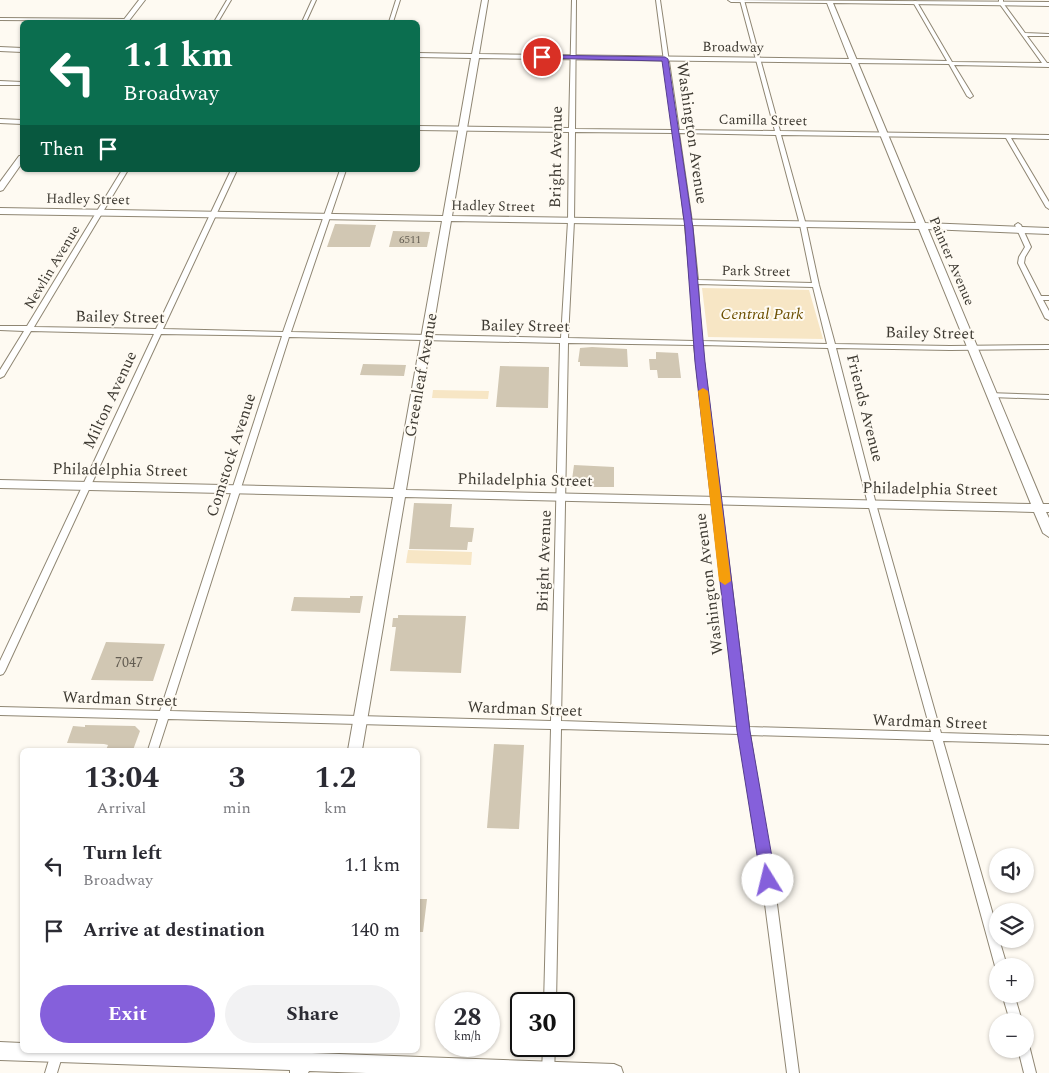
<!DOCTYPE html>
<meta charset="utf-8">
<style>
body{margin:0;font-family:Spectral,serif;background:#f2f2f3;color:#2b2b33;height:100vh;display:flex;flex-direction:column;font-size:19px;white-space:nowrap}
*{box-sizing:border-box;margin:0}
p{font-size:16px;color:#7c7c81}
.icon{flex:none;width:28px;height:28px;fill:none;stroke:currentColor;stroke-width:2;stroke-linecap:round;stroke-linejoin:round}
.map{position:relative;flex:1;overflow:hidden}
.panel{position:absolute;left:20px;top:748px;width:400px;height:305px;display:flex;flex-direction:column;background:#fff;border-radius:8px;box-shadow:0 1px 4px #0004}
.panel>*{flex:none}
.hud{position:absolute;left:20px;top:20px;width:400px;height:152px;border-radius:8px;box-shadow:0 1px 4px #0004;background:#0b6e4f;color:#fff;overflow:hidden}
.buttons{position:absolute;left:989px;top:848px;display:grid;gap:10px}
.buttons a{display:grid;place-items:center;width:45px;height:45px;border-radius:50%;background:#fff;box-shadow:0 1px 4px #0004;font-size:25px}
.speed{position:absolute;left:435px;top:992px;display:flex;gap:10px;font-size:25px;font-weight:700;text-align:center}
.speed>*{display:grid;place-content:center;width:65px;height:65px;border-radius:50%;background:#fff;box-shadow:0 1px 4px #0004;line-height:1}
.speed small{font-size:12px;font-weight:400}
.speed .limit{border:2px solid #111;border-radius:8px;background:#fff;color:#111}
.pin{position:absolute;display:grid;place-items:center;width:42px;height:42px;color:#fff;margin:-21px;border:2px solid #fff;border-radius:50%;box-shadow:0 1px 5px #0007}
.me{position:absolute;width:55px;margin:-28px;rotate:351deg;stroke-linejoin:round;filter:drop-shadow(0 0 4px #0008)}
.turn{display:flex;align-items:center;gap:18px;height:105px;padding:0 20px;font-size:22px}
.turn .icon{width:65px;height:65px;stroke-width:2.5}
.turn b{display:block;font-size:35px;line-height:42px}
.then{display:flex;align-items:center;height:48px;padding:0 20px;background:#0003;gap:10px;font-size:19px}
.eta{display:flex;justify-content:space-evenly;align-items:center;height:85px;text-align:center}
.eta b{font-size:30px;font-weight:700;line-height:35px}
.primary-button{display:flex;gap:10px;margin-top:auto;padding:10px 20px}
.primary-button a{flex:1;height:58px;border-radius:30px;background:#8560db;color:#fff;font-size:20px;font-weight:700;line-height:58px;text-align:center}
.primary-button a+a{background:#f2f2f3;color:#2b2b33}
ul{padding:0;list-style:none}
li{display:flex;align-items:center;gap:15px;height:65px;padding:0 20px}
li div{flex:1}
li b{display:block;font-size:19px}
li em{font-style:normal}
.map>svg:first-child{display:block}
.green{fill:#f7e6c5}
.building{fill:#d1c7b3}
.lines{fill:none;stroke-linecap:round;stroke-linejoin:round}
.street-casing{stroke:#8f8673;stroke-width:2}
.secondary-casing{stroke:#8f8673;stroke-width:2}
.street{fill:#fff;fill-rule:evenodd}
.secondary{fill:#fff;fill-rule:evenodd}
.route{fill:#8560db;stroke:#563e8e}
.slow{fill:#f59e0b}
.labels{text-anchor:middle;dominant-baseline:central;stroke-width:4;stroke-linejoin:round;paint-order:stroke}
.far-number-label{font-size:11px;fill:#635d52}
.far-street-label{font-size:14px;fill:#3e3a32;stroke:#fefaf2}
.number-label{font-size:14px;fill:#635d52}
.street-label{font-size:16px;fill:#3e3a32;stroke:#fefaf2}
.park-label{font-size:16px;font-style:italic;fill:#6c4f00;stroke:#fefaf2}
</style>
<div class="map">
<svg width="1049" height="1073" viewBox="0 0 1049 1073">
<rect width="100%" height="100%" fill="#fefaf2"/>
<path class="green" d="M702,288l107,2 14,49 -115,-2z
M433,390l56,1 -1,8 -56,-1z
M408,550l64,2 -1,13 -65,-2z"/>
<path class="building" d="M335,224l41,1 -6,22h-43z
M393,231l37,1 -3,15h-38z
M592,347l35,2 1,18 -48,-1v-4h-2l2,-14z
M656,352l22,1 3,25h-23l-1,-8h-7l-1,-11h7z
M363,364l43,1 -2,11 -44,-1z
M500,366l49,1 -1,41 -52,-1z
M574,465l40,2v20h-43z
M414,503l38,1 -2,23 24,1 -2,14h-4l-1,8 -58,-1z
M350,596h13l-3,17 -69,-2 3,-14 56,1z
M398,615l68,1 -5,57 -71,-2 6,-44h-4l1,-9h5z
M106,642l59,2 -12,37 -62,-1z
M85,725l50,1 5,5 -7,19h-27l2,-5 -4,-1 -37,-1 6,-17 12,1z
M494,744l30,1 -5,84 -32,-1z
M418,899h9l-4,33h-5z"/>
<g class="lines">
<g class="street-casing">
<path id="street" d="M227,0h4l-13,22h-4z
M312,0h4l-10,22h-4z
M396,0h4l-7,22h-4z
M572,0h4l-1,129 98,1 -17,-130h4l19,130 96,1 -35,-131h4l36,131 269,4v4l-38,-1 38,64v7l-3,-2 -40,-69 -225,-3 25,90 13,60 16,59 115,2 99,-1v4l-99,1 -114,-2 40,156 65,229 108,3v8l-106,-3 55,191v7h1l8,27h-9v4l-3,-4 -62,-226 -183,-5 24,146 25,192h-12l-25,-192 -23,-147 -178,-5 -5,275h-12l7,-275 -383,-10 -10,31h-10l10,-31 -158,-4v-8l160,4 122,-375 -121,-2 -156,337 -2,3 -3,1v-14l154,-327 -123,-3 -27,45 -4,2v-8l24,-39 -24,-1v-4h27l95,-156h6l-94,157 122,2 75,-159h6l-74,159 120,3 57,-162h6l-55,162 270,6 7,-117 1,-89 -151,-2v-4l151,2zM575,132l99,1c9,70 17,138 20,208l-126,-3 6,-117zM679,133l97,2 24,90 12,58 -114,-3 -6,-58zM698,284l115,3 14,57 -126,-3zM289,337l271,6 -9,378 -381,-10zM568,343l126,2 44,382 -177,-6zM702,345l126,3 40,156 63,228 -182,-5z
M999,0h4v3l22,30 24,1v2h-22l20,27h2v4l-95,-2 19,31 -3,2 -3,-2 -18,-32 -96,-1 -3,-2 3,-2 94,2 -34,-59 2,-1 2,1 35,60 90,1 -43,-60z
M0,18l127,1 2,1 -2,1 -127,-1z
M0,81l22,1v3h-22z
M0,119l22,1v4l-22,-1z
M1018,223l3,2 10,22 -6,10 -1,6 17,33h8v4h-6l6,11v9l-4,-2 -27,-55 1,-6 6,-10 -10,-22z
M988,393l61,2v4l-58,-2 -4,-2z
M1002,994h12l8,27h-12z
M1025,1043l4,2 7,28h-12l-6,-24h7z
M543,1046h12l-1,27h-12z
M52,1050h12l-7,23h-12z"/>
</g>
<g class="secondary-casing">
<path id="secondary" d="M139,0h6l-17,22h-6z
M482,0h6l-9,54 370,5 -22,-56 -96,-1 -3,-2 321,2v4l-216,-3 92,220 124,5v6l-121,-5 115,275h6v8h-3l3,6v19l-6,-4 -9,-21 -629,-15 -43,253h-14l45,-253 -393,-9v-8l394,9 48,-268 -442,-7v-6l443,8 28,-158 -53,-1v-4l54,1zM479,58l372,5 65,160 -464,-7zM451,221l468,8 112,275 -625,-14z
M0,47l22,1v4l-22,-1z
M19,156h3v7l-19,27 -3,1v-9z
M0,1042l22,1v7h196l75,3 1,-3h18v3l302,11 7,3 2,6h-257l-57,-2 -1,2h-18v-3l-290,-10z"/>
</g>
<use href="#street" class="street"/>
<use href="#secondary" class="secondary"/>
</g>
<path class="route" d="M542,55l123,2 3,2 25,169 12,134 45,369 26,149 -2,5 -6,2 -5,-2 -2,-5 -24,-149 -42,-369 -10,-134 -23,-167 -122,-3 -1,-1z"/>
<path class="slow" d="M703,388l5,3 23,190 -6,4 -6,-4 -21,-190z"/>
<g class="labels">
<g class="far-number-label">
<text x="410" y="239">6511</text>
</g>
<g class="far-street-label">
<text transform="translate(733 47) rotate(1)">Broadway</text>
<text transform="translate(763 120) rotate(1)">Camilla Street</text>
<text transform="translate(88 199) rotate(1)">Hadley Street</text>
<text transform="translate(493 206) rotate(1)">Hadley Street</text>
<text transform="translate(952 261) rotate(67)">Painter Avenue</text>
<text transform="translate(52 267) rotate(-59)">Newlin Avenue</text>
<text transform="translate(756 271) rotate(1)">Park Street</text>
</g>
<g class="number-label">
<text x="129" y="662">7047</text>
</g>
<g class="street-label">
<text transform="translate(692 133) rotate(82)">Washington Avenue</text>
<text transform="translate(556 157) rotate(-89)">Bright Avenue</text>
<text transform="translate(120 317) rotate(1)">Bailey Street</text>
<text transform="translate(525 326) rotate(1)">Bailey Street</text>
<text transform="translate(930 333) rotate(1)">Bailey Street</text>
<text transform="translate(421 375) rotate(-80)">Greenleaf Avenue</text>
<text transform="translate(110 400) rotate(-65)">Milton Avenue</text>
<text transform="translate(865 408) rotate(76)">Friends Avenue</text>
<text transform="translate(231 455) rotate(-72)">Comstock Avenue</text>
<text transform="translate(120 470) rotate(1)">Philadelphia Street</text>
<text transform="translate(525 480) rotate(1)">Philadelphia Street</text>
<text transform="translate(930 489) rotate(1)">Philadelphia Street</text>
<text transform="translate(544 561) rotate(-88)">Bright Avenue</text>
<text transform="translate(709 584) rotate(-97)">Washington Avenue</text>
<text transform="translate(120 699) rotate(2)">Wardman Street</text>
<text transform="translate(525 709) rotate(2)">Wardman Street</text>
<text transform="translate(930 722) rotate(2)">Wardman Street</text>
</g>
<g class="park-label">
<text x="762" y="314">Central Park</text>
</g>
</g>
</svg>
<div class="buttons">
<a><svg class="icon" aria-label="sound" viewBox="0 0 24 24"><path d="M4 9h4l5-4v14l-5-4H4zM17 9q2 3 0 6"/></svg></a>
<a><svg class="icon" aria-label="layers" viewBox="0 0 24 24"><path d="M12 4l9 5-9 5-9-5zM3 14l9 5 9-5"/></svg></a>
<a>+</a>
<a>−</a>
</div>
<div class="speed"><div>28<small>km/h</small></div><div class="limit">30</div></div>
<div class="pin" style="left:542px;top:57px;background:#d93025"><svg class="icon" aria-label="arrive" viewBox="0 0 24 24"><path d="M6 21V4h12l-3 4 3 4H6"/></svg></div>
<svg class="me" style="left:768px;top:880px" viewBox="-20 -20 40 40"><circle r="19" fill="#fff"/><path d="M0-13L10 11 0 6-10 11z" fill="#8560db"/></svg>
<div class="hud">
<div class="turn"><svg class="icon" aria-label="left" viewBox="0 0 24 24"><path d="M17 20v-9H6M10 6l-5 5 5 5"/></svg><div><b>1.1 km</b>Broadway</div></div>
<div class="then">Then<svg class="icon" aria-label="arrive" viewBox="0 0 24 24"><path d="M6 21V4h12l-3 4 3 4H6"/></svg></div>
</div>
<section class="panel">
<div class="eta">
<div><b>13:04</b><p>Arrival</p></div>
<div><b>3</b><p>min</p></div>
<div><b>1.2</b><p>km</p></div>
</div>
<ul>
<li><svg class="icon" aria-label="left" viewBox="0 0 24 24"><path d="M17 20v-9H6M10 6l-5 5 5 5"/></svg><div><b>Turn left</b><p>Broadway</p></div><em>1.1 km</em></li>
<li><svg class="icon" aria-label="arrive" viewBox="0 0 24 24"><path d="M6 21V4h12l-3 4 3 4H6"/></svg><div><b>Arrive at destination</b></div><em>140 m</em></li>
</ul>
<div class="primary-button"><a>Exit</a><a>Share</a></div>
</section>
</div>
